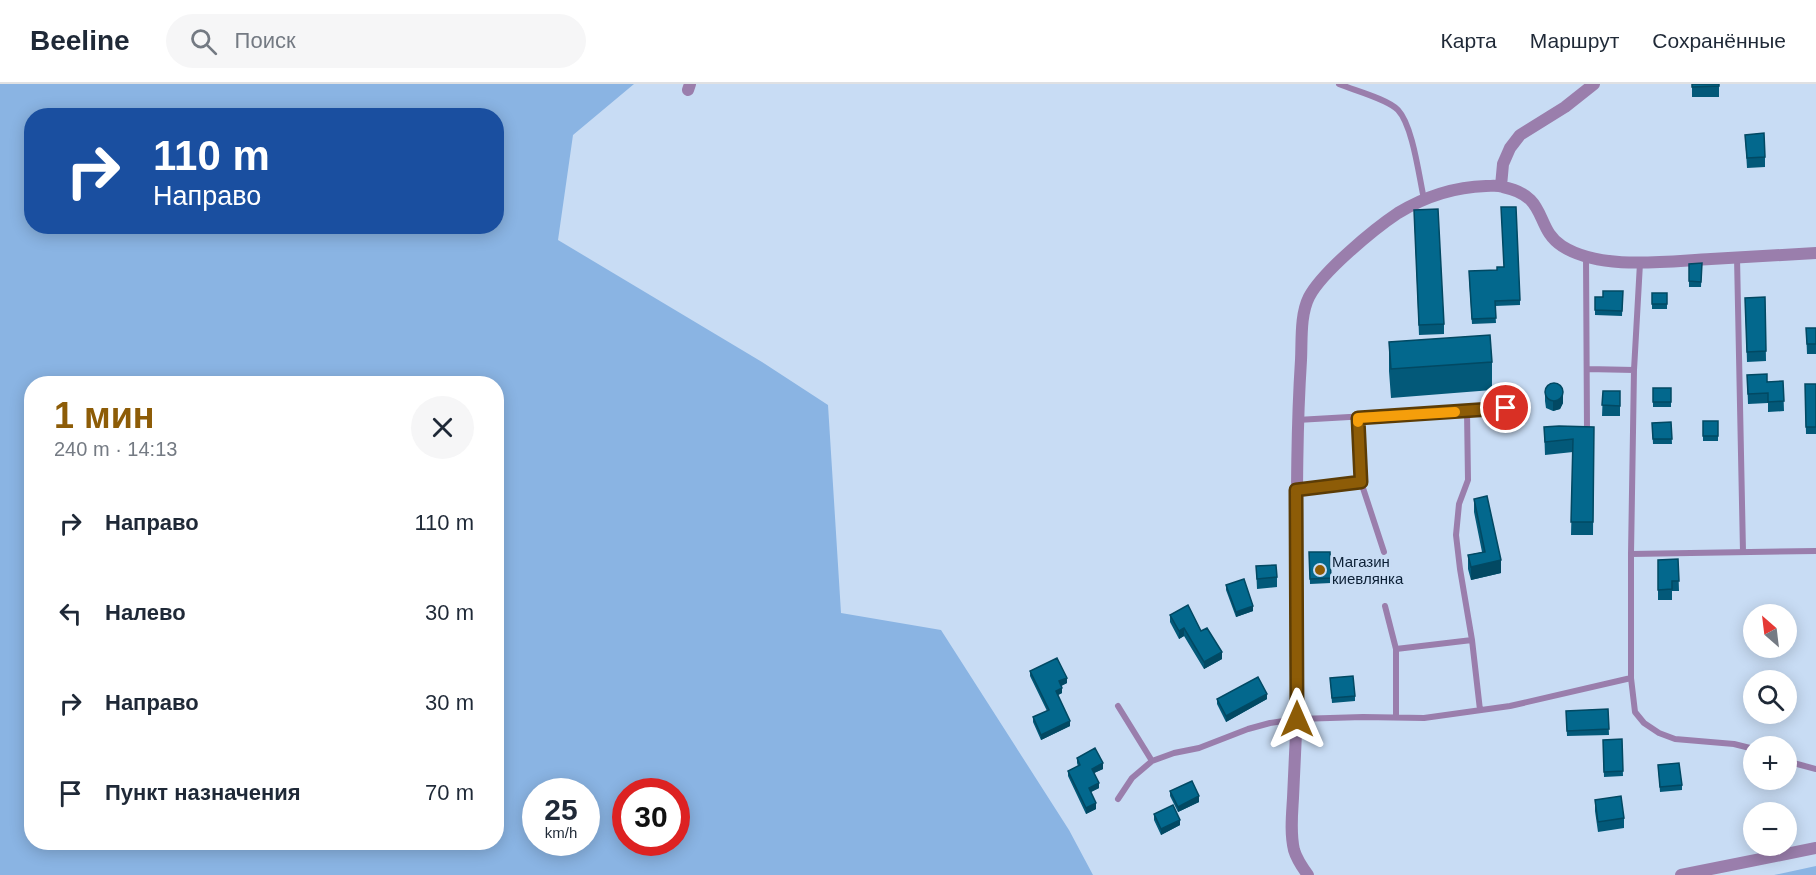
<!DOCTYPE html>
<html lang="ru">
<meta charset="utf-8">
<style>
body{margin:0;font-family:Arial,sans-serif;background:#f6f6f7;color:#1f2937;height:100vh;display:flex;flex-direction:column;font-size:22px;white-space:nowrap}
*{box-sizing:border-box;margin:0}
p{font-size:20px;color:#747a83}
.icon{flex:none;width:33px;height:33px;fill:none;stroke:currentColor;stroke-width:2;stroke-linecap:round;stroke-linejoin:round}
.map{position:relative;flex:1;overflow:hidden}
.sheet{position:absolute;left:24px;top:292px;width:480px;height:474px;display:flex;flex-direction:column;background:#fff;border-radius:24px;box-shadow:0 3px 15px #0003}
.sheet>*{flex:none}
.top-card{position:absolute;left:24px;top:24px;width:480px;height:126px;border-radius:24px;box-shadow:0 3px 15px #0003;background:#1a4fa0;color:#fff;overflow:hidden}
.needle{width:39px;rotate:332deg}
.fabs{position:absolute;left:1743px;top:520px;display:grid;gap:12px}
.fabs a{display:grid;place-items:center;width:54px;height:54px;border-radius:50%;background:#fff;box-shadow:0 3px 15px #0003;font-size:30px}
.speed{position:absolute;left:522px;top:694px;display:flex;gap:12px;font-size:30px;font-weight:700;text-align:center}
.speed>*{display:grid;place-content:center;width:78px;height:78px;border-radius:50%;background:#fff;box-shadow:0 3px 15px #0003;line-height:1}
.speed small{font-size:15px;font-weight:400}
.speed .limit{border:9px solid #d22;background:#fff;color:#111}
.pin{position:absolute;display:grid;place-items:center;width:51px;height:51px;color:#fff;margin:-26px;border:3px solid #fff;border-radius:50%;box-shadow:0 2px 6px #0007}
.me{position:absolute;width:66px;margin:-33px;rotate:0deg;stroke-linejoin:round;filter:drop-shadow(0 0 4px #0008)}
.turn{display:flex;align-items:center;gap:21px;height:126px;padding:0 30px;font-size:27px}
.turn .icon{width:78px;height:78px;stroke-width:2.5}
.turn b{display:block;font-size:42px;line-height:51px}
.round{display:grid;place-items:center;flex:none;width:63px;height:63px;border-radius:32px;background:#f6f6f7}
.headline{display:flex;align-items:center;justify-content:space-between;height:102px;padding:0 30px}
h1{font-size:36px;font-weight:700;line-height:45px;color:#8d5c07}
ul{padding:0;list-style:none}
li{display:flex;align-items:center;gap:18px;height:90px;padding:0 30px}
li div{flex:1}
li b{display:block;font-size:22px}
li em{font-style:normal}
header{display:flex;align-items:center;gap:36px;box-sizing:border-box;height:84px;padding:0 30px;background:#fff;border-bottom:2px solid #e0e1e3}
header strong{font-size:28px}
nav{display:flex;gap:33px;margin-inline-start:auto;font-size:21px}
.search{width:420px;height:54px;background:#f6f6f7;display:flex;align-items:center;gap:15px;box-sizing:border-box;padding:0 21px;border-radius:33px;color:#747a83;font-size:22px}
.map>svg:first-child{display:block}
.green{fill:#8ab4e3;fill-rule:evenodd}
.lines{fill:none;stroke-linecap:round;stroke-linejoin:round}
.lane{stroke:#9a7eac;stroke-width:6}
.street{stroke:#9a7eac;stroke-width:12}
.wall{fill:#035979}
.shaded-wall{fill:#024963}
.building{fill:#03688d;stroke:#024963;stroke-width:1.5}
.route-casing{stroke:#5c3c05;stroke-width:15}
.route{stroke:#8d5c07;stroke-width:10}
.slow{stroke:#f59e0b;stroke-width:10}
.poi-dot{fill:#8d5c07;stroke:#c8dcf4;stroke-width:2}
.labels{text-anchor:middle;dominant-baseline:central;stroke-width:6;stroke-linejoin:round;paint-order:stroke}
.poi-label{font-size:15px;fill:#0b1f35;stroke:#c8dcf4;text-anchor:start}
</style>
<header>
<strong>Beeline</strong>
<div class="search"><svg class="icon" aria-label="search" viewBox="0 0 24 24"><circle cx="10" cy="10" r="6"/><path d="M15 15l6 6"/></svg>Поиск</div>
<nav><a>Карта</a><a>Маршрут</a><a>Сохранённые</a></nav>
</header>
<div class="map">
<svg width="1816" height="791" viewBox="0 0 1816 791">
<rect width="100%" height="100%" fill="#c8dcf4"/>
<path class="green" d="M0,0h634l-61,51 -15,105 204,122 66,43 13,208 100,17 128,200 24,45h-1093zM32,32h464v110h-464zM32,300h464v459h-464zM536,708h50v51h-50zM626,708h50v51h-50z
M1816,782v9h-42z"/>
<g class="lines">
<path class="lane" d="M1339,0c14,6 49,15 59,26 15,16 21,67 26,89
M1586,173l1,173
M1737,173l6,295
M1640,179l-6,107 -3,184v124l4,34 9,11 15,10 16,6 59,5 20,5
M1587,285l47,1
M1467,327l1,69 -9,24 -3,31 4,34 12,71 8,70
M1358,334l3,64 23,70
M1297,336l209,-12
M1296,406l65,-8
M1631,470l185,-3
M1385,522l11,43v68
M1396,565l76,-9
M1118,622l34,55 22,-8 25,-5 49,-19 22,-6 27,-4 66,-2 61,1 86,-12 121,-28
M1786,677l30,8
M1118,715l14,-21 20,-17"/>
<path class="street" d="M688,6l2,-6
M1501,102l2,-22 7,-16 10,-13 45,-28 29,-23
M1308,791c-6,-8 -11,-15 -14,-25 -4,-17 -2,-35 -1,-52 1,-22 2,-43 3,-65 2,-46 1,-93 1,-140 0,-78 -1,-155 4,-233 1,-20 -1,-45 8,-63 13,-25 65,-68 89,-84 28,-17 55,-26 88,-27 6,0 12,-1 17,1 46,9 31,41 59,59 39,25 105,15 149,13 35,-2 70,-4 105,-6
M1681,791l135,-27"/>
</g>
<path class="wall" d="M1692,0h27v13h-27z
M1745,51l20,22v10l-18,1z
M1414,126l30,114v10l-25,1z
M1702,179l-1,24h-12v-23z
M1469,193l51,23v5l-25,1 1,17 -24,1z
M1623,207l-1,25 -27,-1v-18h8z
M1652,209h15v16h-15z
M1765,213l1,64 -19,1 -2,-64z
M1806,244h10v26h-9z
M1389,258l103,20v28l-101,8 -2,-27z
M1747,291l20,7 16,-1 1,30 -16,1v-9l-20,1z
M1805,300h11v50h-10z
M1653,304h18v19h-18z
M1545,307l18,12 -3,6 -7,2 -7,-3 -1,-7z
M1603,307h17v25h-18z
M1703,337h15v20h-15z
M1671,338l1,22h-19l-1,-21z
M1544,343h50l-1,108h-22l2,-83 -28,3z
M1474,415l27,74 -30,7 -3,-11v-14l14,-3 -8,-40z
M1309,468h21l1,31 -21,1z
M1678,475l1,32h-7v9h-14v-40z
M1256,482l21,11v10l-20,2z
M1226,501l27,26 -17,6 -10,-27z
M1170,531l31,16 21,28 -18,10 -20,-33 -5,3 -9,-17z
M1030,587l37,12 -6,3 1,7 -4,2 12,31 -29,14 -8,-18v-5l14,-6 -17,-35z
M1330,594l25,18v5l-23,2z
M1217,615h50l-41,23 -9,-18z
M1608,625l1,26 -42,1 -1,-25z
M1622,655l1,37 -19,1 -1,-37z
M1077,674l26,11 -9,4 5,15 -8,4 5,17 -10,5 -18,-38v-5l10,-5 -1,-3z
M1658,681l24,20v5l-22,2z
M1170,707l29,11 -21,10 -8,-16z
M1595,716l29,18v10l-26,4 -3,-21z
M1154,730l26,11 -19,10 -7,-15z"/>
<path class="shaded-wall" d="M1563,309v10l-3,6 -7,2v-10z
M1501,476v13l-30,7v-13z
M1253,522v5l-17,6v-5z
M1184,544v8l-5,3v-8z
M1222,568v7l-18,10v-7z
M1067,594v5l-8,4v-6z
M1062,604v5l-6,3v-5z
M1267,610v5l-41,23v-6z
M1070,637v5l-29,14v-5z
M1103,679v6l-11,5v-5z
M1099,699v5l-10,5v-5z
M1199,712v6l-21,10v-5z
M1096,719v6l-10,5v-6z
M1180,736v5l-19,10v-6z"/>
<path class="building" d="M1692,0h27v2l-27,1z
M1764,49l1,24 -18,1 -2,-23z
M1501,123h15l4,93 -25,1 1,17 -24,1 -3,-48 28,-1v-3h7z
M1438,125l6,115 -25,1 -5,-115z
M1702,179l-1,19 -12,-1v-17z
M1603,207h20l-1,20 -27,-1v-13h8z
M1652,209h15v11h-15z
M1765,213l1,54 -19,1 -2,-54z
M1806,244h10v16h-9z
M1490,251l2,27 -101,7 -2,-27z
M1767,290v8l16,-1 1,20 -16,1v-9l-20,1 -1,-19z
M1545 308a9 9 0 1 1 18 0a9 9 0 1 1-18 0Z
M1805,300h11v43h-10z
M1653,304h18v14h-18z
M1603,307h17v15l-18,-1z
M1703,337h15v15h-15z
M1671,338l1,17h-19l-1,-16z
M1559,342l35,1 -1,95h-22l2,-83 -28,3 -1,-15z
M1487,412l14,64 -30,7 -3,-12 17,-3 -11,-53z
M1309,468h21l1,26 -21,1z
M1678,475l1,22h-7v8l-14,1v-30z
M1276,481l1,12 -20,2 -1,-13z
M1244,495l9,27 -17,6 -10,-27z
M1188,521l13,26 6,-3 15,24 -18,10 -20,-34 -5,3 -9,-16z
M1057,574l10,20 -8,3 3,7 -6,3 14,30 -29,14 -8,-18 16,-7 -19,-39z
M1353,592l2,20 -23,2 -2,-20z
M1258,593l9,17 -41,22 -9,-17z
M1608,625l1,20 -42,2 -1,-20z
M1622,655l1,32 -19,1 -1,-32z
M1095,664l8,15 -11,6 7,14 -10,5 7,15 -10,5 -18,-37 12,-6 -3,-7z
M1679,679l3,22 -22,2 -2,-22z
M1192,697l7,15 -21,11 -8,-16z
M1621,712l3,22 -26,4 -3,-22z
M1173,721l7,15 -19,9 -7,-15z"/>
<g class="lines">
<g class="route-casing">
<path id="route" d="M1297,635l-1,-229 65,-8 -3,-64 148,-10"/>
</g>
<use href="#route" class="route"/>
<path class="slow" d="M1358,338v-4l97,-6"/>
</g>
<circle class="poi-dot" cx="1320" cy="486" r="6"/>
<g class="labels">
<g class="poi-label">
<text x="1332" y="477">Магазин<tspan x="1332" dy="17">киевлянка</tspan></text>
</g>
</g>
</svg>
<div class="fabs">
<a><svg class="needle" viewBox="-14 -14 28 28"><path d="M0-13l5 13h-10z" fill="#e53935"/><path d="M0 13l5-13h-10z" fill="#747a83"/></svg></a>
<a><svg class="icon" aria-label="search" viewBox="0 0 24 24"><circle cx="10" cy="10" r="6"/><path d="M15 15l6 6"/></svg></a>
<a>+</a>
<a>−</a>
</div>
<div class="speed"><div>25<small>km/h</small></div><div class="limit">30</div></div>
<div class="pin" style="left:1506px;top:324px;background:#d93025"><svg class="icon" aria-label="arrive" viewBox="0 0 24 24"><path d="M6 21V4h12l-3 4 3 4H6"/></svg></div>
<svg class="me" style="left:1297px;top:635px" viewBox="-20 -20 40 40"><path d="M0-17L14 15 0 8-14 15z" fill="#8d5c07" stroke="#fff" stroke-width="4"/></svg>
<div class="top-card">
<div class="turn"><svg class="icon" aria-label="right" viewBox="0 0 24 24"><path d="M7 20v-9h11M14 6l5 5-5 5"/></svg><div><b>110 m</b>Направо</div></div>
</div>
<section class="sheet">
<div class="headline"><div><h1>1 мин</h1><p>240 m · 14:13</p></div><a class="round"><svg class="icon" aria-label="close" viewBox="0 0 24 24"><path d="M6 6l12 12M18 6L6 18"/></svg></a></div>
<ul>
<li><svg class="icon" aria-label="right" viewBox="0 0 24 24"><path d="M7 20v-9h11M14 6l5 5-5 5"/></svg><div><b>Направо</b></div><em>110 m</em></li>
<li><svg class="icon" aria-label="left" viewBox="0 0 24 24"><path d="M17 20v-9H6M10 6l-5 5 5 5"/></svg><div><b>Налево</b></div><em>30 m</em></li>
<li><svg class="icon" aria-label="right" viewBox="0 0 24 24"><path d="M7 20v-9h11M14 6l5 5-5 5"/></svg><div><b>Направо</b></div><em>30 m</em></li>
<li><svg class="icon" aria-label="arrive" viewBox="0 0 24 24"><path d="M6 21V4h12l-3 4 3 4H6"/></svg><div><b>Пункт назначения</b></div><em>70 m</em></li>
</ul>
</section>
</div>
